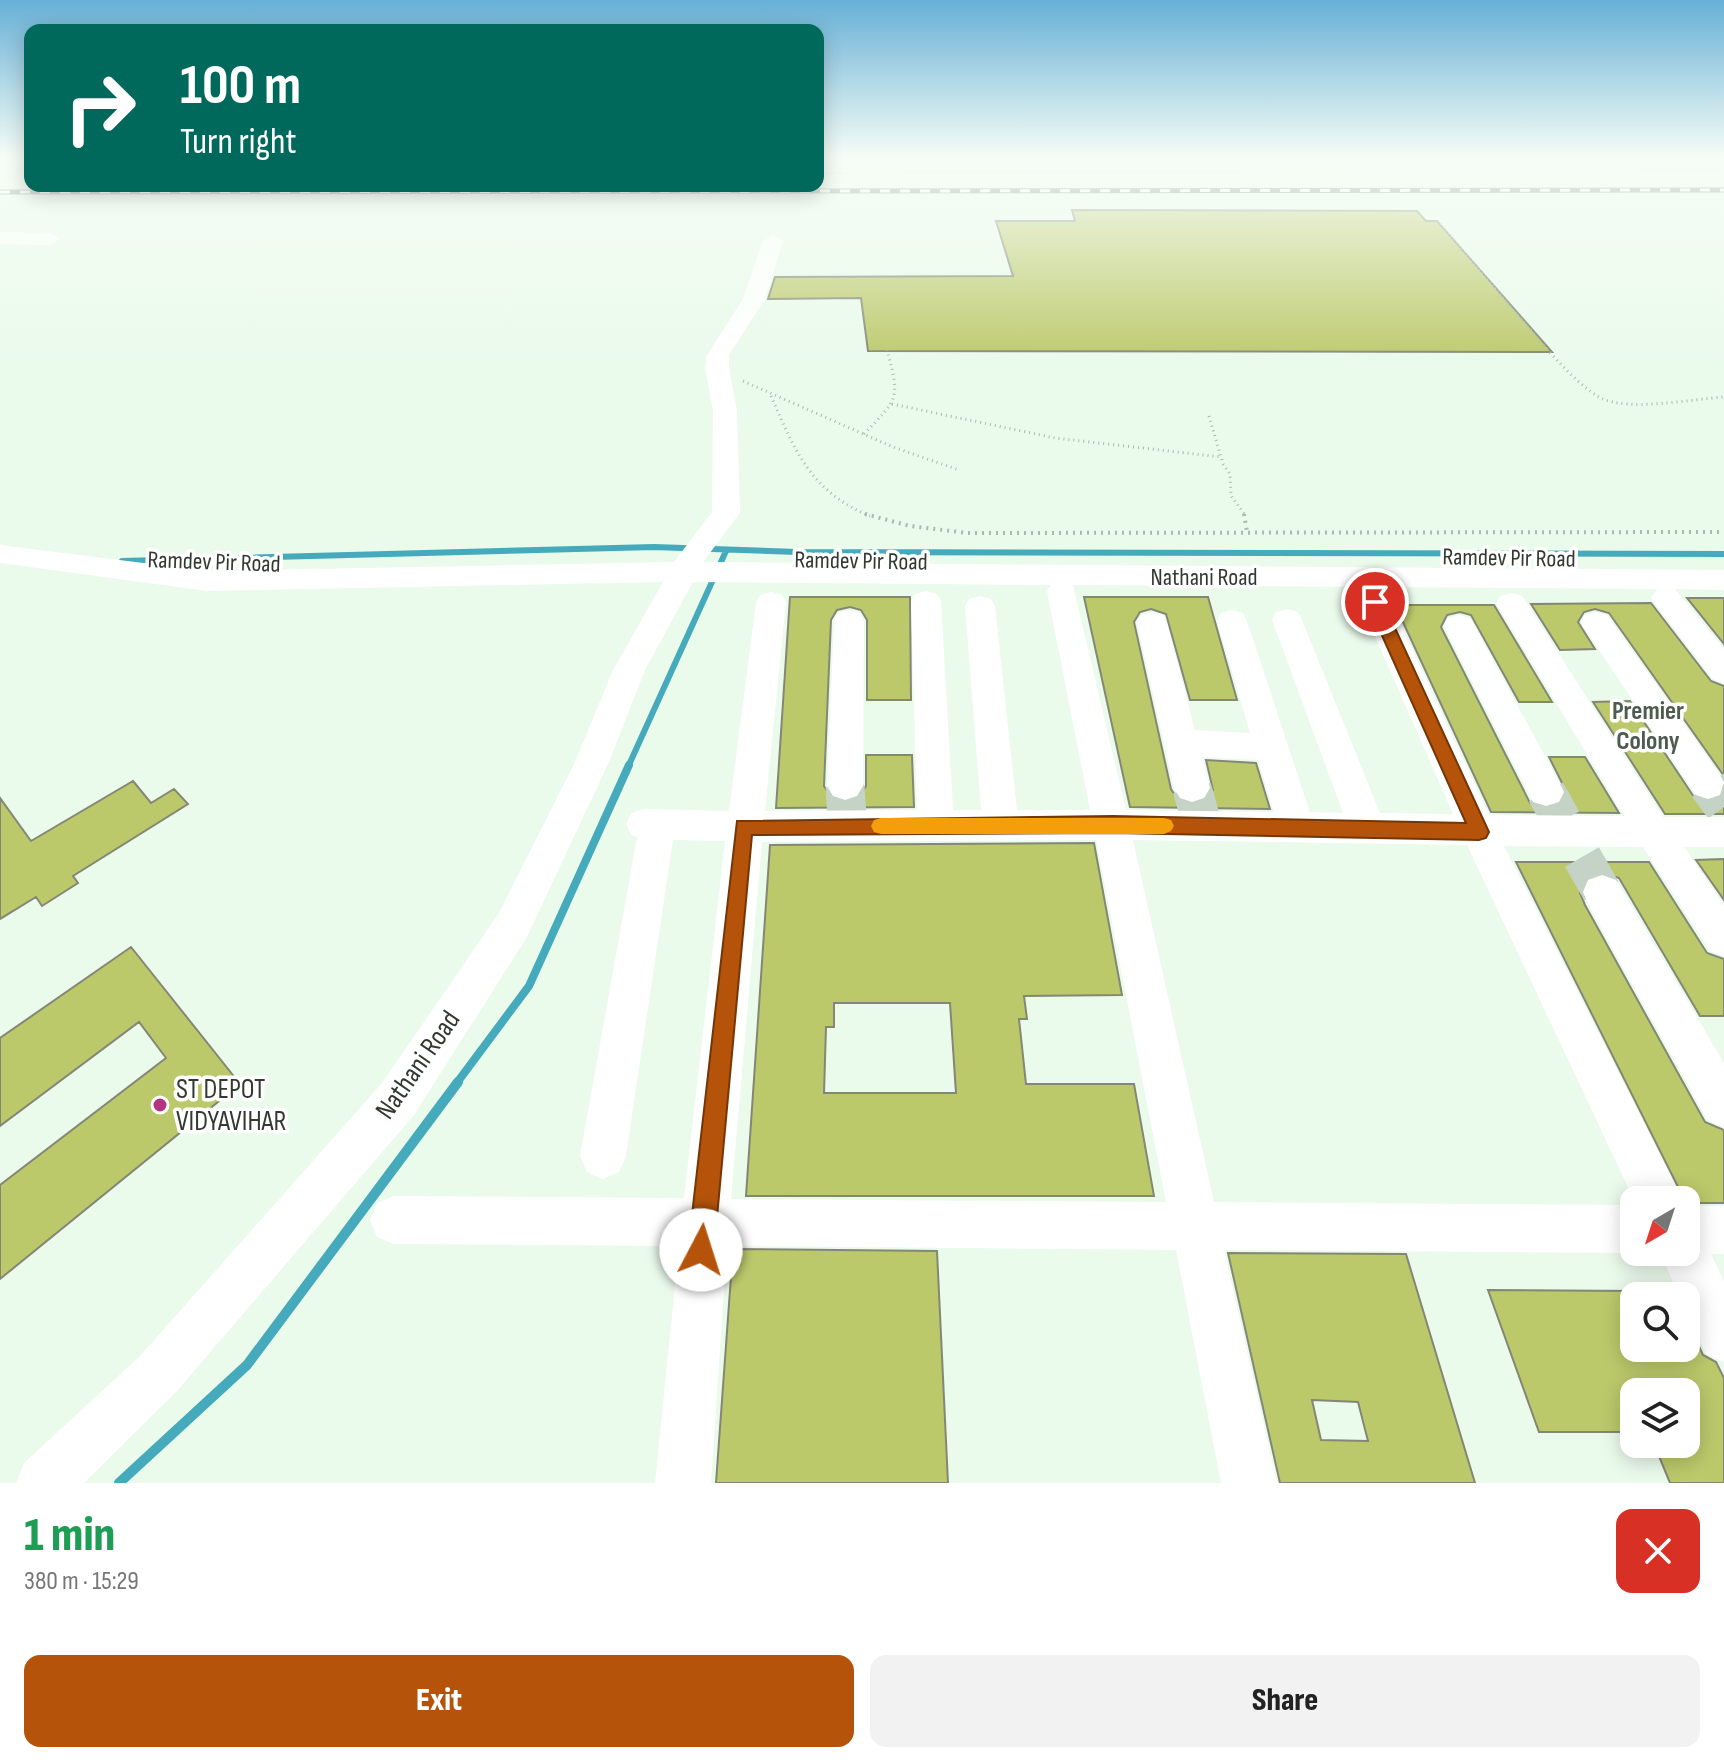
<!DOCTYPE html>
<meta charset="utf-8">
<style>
body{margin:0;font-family:"Sofia Sans Condensed",sans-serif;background:#f2f2f2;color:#222;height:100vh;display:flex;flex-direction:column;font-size:30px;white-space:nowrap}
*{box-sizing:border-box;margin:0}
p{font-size:26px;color:#767676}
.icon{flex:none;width:44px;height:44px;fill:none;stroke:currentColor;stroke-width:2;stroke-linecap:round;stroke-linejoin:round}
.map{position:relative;height:1483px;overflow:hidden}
.drawer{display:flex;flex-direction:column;background:#fff;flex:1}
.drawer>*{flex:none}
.top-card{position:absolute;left:24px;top:24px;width:800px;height:168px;border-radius:16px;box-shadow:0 4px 20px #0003;background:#00695c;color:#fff;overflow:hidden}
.needle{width:52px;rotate:219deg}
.tools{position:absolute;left:1620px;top:1186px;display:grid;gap:16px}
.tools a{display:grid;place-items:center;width:80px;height:80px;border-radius:16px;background:#fff;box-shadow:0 4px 20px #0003;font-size:40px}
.pin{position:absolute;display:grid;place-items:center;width:68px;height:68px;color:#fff;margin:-34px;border:4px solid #fff;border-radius:50%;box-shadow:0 2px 8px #0007}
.me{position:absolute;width:88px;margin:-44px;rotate:5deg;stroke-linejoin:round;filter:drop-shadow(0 0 6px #0008)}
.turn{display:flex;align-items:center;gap:28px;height:168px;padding:0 24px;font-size:36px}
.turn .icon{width:104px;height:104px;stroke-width:2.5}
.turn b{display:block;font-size:56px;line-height:68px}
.round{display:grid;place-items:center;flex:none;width:84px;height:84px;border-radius:16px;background:#f2f2f2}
.head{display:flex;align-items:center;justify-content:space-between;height:136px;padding:0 24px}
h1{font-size:48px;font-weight:800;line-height:60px;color:#1e9e55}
.action{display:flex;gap:16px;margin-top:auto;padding:16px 24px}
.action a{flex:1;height:92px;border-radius:16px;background:#b45309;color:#fff;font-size:32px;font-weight:800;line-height:92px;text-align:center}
.action a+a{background:#f2f2f2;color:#222}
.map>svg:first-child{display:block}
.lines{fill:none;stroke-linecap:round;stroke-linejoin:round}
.stream-far2{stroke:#45aabb;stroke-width:6}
.stream-far1{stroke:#45aabb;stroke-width:8}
.stream{stroke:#45aabb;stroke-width:10}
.building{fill:#bcc96b;stroke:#848775;stroke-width:2;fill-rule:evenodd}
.minor-tunnel{stroke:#c5d3c6;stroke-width:39;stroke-dasharray:39 19;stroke-linecap:butt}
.path-far2{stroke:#acb9ad;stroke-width:2;stroke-dasharray:1 3;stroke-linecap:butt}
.path-far1{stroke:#acb9ad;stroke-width:3;stroke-dasharray:1 4;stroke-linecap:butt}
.path{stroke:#acb9ad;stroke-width:4;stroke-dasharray:2 5;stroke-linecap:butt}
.minor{fill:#fff;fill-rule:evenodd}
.rail-casing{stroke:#4d564e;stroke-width:5}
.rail{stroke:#fff;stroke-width:3;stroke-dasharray:10;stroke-linecap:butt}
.route{fill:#b45309;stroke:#753606;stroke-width:2}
.slow{fill:#f59e0b}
.poi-dot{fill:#b33481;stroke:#fff;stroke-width:3}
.labels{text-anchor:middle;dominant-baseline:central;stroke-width:7;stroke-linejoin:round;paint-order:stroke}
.street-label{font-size:24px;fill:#323933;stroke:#fff}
.neighbourhood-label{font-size:26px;font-weight:bold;fill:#4e5c4f;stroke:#fff}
.near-street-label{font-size:28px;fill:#323933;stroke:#fff}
.near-poi-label{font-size:28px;fill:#323933;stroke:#fff;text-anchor:start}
</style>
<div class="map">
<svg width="1724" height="1483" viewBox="0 0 1724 1483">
<rect width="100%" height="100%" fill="#eafaeb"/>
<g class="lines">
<path class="stream-far2" d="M122,561l532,-14 143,5 927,2
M628,767l98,-216"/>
<path class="stream-far1" d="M456,1084l73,-98 100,-221"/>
<path class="stream" d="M119,1483l128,-118 211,-283"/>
</g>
<path class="building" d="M1072,210l345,1 9,10h11l115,131 -684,-1 -7,-53 -93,1 7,-22 238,-1 -17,-55h79z
M790,597h120l1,103h-44v-80l-6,-10 -11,-3 -13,3 -6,10 -7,166 8,13 12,4 14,-4 8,-13v-31h46l2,52 -138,1z
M1084,597h124l29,103h-47l-24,-86 -15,-5 -11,3 -6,10 37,167 8,12 14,4 12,-4 8,-11 -7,-30 50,3 14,46 -140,-2z
M1687,598h37v46z
M1651,603l60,78 13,5v90l-115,-163 -14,-4 -11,3 -6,10 17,27 -35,1 -29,-46z
M1395,605h99l58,97h-33l-48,-87 -11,-3 -13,3 -6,12 89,176 17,6 13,-4 7,-12 -18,-36h36l34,56 -128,-1z
M1630,701l64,96 15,5 12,-4 3,-6v22h-59l-72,-112z
M133,781l18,22 23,-14 14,15 -115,72 5,7 -36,23 -6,-9 -36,22v-121l31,43z
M1094,843l28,152 -98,1 3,23h-8l7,65h108l20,112h-408l24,-351zM834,1003h116l6,90h-132l2,-66h8z
M1724,859v41l-28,-40z
M1516,862h133l58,91 17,6v57h-24l-81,-138 -18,-6 -16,7 -5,14 5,12 120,217 19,8v73h-38z
M131,947l109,137 -240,195v-94l166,-127 -27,-36 -139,104v-88z
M733,1249l204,2 11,232h-232z
M1228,1253l178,1 69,229h-195zM1312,1400l46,2 10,39 -47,-1z
M1488,1290l146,1v57h52v-30l17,37 13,7 8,16v105h-54l-16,-39h32v-52h-52v40h-95z"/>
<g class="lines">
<path class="minor-tunnel" d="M1708,785l16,22
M845,786l2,30
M1192,788l8,29
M1546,792l16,29
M1582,857l20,35"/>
<path class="path-far2" d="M818,173l906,-4
M1438,221l81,96"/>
<path class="path-far1" d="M1517,315c20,22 58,70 84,83 28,14 91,1 123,-1
M743,381l150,66 66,23
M771,396c24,55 40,96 99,120
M892,404l163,34 166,19
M1209,416l14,48 7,10 1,22 15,20
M864,434c35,-36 36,-36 23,-84"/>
<path class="path" d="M865,514l45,12 58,7 756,-1
M1244,514l3,18"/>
<path class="minor" d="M0,232l50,1 10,6 -10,6 -50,-1z
M773,235l10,6 -18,58 -36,56v13l8,42 3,103 -37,49 1021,8v20l-49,-1 49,60v34l-11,-4 -58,-75 -4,-7 6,-8 -584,-4 53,225 148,2 -16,-52 -56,-3 8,31 -6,10 -12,4 -12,-4 -6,-10 -37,-165 4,-8 11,-3 11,3 4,8 28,107 55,3 -33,-112 4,-8 11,-3 11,3 4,8 63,191 33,1 -71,-193 4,-8 11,-3 11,3 4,8 78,193 73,1 -93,-212 4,-7 11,-3 11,3 4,7 99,213 135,1 -128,-213 4,-7 11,-3 11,3 141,221h61v30h-40l40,58v51l-14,-5 -67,-104 -139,-1 179,354h-49l-167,-355 -334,-5 81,362 420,3v47h2l-2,1 -410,-3 53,233h-56l-45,-233 -449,-4 -16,237h-56l24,-237 -285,-2 -17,-7 -7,-17 7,-17 17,-7 290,2 41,-357 -52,-1 -47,316 -7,16 -16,7 -16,-7 -7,-16 57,-319 -6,-2 -5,-11 5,-11 13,-4 85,2 27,-209 4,-7 11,-3 11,3 4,7 -21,209 152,-1 -6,-209 4,-7 11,-3 11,3 4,7 12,209h28l-16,-204 4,-7 11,-3 11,3 4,7 22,204h73l-43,-219 4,-6 -358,-3 -48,88 -36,92 -82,175 -113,178 -238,277 -92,91h-68l8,-20 116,-107 242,-273 117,-170 76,-151 38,-92 50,-88 -456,9 -207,-28v-18l207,26 467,-9 38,-50 1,-102 -8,-42 2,-13 36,-56 20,-58zM1096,840l70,362 -435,-3 31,-357z
M849,610l11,3 4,8 -1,165 -6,10 -12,4 -12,-4 -6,-10 7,-165 4,-8z
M1596,612l11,3 113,160 4,7 -4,13 -12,4 -12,-4 -115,-172 4,-8z
M1459,615l11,3 89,164 5,10 -5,10 -13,4 -13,-4 -89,-176 4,-8z
M1602,875l14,5 108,183v64l-16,-6 -120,-217 -5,-12 5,-12z
M1686,1206h38v48h-13l13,27v81l-18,-8 -20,-43v-15h-7l-19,-44h26z"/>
<g class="rail-casing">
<path id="rail" d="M0,192l1724,-2"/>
</g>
<use href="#rail" class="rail"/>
</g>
<linearGradient id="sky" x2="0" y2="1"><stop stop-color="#67b0d6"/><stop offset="0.43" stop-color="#f6fdf6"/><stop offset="1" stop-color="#f6fdf6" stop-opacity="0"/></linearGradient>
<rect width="1724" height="366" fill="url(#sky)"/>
<path class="route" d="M1375,596l8,6 106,230 -3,6 -7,2 -366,-7 -361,2 -38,415 -4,9 -9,4 -9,-4 -4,-9 49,-429 376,-5 353,7 -99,-221z"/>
<path class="slow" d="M881,818h283l7,2 3,6 -3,5 -7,3h-283l-7,-2 -3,-6 3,-6z"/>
<circle class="poi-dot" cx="160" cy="1105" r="8"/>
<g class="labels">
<g class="street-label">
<text transform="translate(1509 558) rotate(1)">Ramdev Pir Road</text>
<text transform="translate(861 561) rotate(1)">Ramdev Pir Road</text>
<text transform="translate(214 562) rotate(2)">Ramdev Pir Road</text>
<text x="1204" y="577">Nathani Road</text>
</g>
<g class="neighbourhood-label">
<text x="1648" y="711">Premier<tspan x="1648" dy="30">Colony</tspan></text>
</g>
<g class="near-street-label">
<text transform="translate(418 1065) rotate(-55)">Nathani Road</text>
</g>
<g class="near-poi-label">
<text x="176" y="1089">ST DEPOT<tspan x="176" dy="32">VIDYAVIHAR</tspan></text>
</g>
</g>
</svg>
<div class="tools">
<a><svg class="needle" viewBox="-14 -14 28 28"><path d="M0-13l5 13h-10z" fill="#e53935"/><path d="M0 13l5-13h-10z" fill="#767676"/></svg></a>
<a><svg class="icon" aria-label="search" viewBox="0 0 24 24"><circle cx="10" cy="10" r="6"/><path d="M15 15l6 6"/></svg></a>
<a><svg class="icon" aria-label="layers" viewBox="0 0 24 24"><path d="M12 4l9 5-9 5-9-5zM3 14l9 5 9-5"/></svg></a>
</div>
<div class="pin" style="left:1375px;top:602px;background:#d93025"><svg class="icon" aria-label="arrive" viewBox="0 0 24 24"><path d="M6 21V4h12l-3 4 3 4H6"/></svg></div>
<svg class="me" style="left:701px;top:1250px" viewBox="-20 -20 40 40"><circle r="19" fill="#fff"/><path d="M0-13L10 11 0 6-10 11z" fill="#b45309"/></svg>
<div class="top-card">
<div class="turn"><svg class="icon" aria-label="right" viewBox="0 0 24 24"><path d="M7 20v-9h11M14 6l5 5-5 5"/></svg><div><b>100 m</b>Turn right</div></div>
</div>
</div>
<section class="drawer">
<div class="head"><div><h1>1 min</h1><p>380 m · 15:29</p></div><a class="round" style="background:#d93025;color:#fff"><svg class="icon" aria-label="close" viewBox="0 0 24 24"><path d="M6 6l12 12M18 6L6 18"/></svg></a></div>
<div class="action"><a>Exit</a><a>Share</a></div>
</section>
